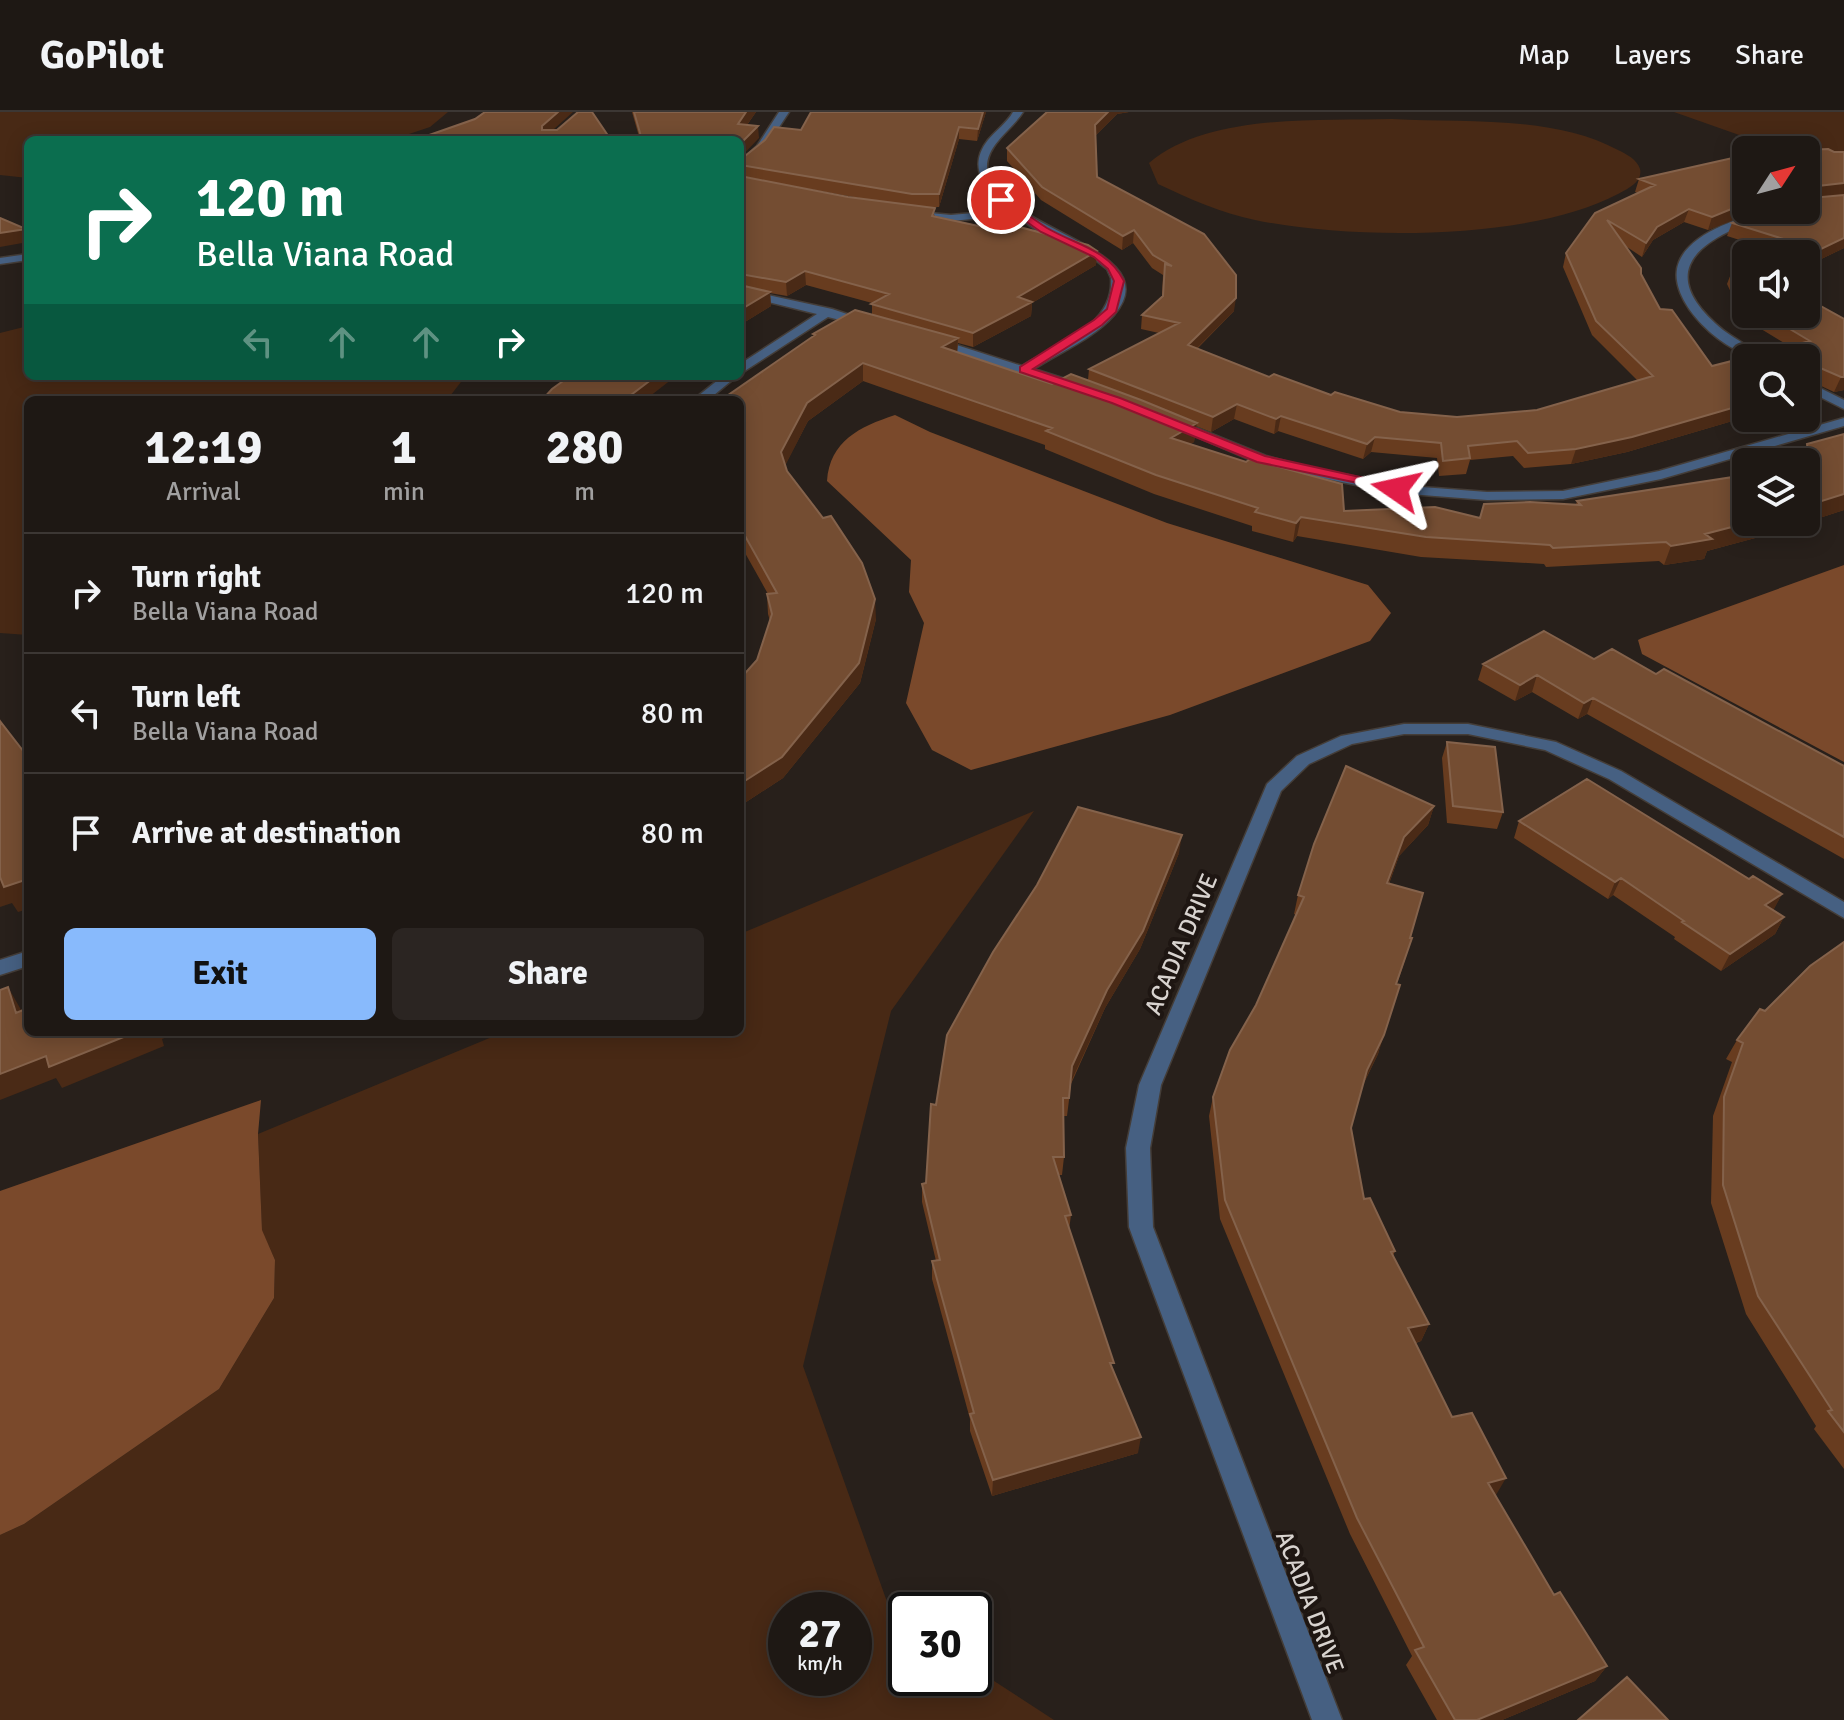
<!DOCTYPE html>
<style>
body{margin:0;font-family:Signika,sans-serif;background:#2b2522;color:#f1f3f6;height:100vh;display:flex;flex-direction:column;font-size:30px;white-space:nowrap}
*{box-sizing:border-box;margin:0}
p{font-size:26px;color:#a1a0a0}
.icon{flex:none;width:44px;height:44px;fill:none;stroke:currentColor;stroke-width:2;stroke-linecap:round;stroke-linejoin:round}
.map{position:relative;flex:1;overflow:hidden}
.drawer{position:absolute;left:24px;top:284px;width:720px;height:640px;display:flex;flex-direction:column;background:#1e1814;border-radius:12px;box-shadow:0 4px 20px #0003,0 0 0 2px #3c3734}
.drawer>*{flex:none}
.top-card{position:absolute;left:24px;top:24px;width:720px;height:244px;border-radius:12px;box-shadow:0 4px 20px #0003,0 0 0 2px #3c3734;background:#0b6e4f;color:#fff;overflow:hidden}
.needle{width:52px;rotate:54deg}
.buttons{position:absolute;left:1732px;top:24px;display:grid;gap:16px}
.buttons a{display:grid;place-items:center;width:88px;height:88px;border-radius:12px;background:#1e1814;box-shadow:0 4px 20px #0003,0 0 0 2px #3c3734;font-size:40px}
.speed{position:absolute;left:768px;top:1480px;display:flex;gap:16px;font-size:40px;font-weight:700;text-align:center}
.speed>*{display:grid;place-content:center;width:104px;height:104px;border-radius:50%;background:#1e1814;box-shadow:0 4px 20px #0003,0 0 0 2px #3c3734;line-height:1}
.speed small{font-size:20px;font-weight:400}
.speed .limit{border:4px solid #111;border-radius:12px;background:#fff;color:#111}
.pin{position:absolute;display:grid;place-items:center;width:68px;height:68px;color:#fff;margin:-34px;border:4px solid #fff;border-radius:50%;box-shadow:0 2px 8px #0007}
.me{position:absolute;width:88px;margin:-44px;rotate:281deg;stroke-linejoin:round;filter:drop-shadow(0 0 6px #0008)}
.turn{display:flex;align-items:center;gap:28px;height:168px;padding:0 40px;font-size:36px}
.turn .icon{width:104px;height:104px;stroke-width:2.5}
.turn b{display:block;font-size:56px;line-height:68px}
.lanes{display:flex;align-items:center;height:76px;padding:0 40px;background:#0003;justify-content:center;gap:40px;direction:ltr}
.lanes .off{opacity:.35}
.eta{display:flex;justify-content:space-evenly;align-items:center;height:136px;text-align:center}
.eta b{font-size:48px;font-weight:700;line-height:56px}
.action{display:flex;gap:16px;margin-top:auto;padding:16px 40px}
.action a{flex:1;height:92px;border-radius:12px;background:#88bafc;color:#111;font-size:32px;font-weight:700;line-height:92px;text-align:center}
.action a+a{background:#2b2522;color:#f1f3f6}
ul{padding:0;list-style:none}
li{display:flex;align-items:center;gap:24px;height:120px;padding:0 40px;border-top:2px solid #3c3734}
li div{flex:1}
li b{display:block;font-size:30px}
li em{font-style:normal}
header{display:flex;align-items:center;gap:48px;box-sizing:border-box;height:112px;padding:0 40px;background:#1e1814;border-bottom:2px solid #3c3734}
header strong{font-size:38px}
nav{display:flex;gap:44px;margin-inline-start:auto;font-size:28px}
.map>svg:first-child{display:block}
.green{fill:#482915;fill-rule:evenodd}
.water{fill:#7a492b}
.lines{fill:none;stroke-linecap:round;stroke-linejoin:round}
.minor-casing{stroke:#443d38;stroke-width:3}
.minor{fill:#466082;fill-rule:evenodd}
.wall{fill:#683c1f;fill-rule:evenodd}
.shaded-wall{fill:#4a2a16}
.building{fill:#744d32;stroke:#84624b;stroke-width:2}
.route{fill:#e11d48;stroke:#92132f;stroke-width:2}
.labels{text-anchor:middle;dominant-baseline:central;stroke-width:8;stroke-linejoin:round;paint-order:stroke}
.street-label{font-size:24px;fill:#d8d3cf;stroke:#1e1612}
</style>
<header>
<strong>GoPilot</strong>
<nav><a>Map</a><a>Layers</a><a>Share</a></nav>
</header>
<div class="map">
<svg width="1844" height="1608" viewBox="0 0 1844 1608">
<rect width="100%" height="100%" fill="#28201b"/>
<path class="green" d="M0,0h448l-18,15 -39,13h-363v38l-28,-3z
M1674,0h170v42l-102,-18z
M1392,7c72,4 160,-4 226,31 8,4 19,9 22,19 3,13 -13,20 -22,25 -88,47 -267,46 -363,26 -34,-7 -65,-21 -97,-36l-9,-21c59,-50 170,-42 243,-44z
M28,214v50l436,2 -17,22h-419v235l-28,-2v-300z
M1034,699l-143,200 -88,355 88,247 15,10v55h68v-10l80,52h-1054v-185l24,-11 195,-135 55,-91 1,-38 -13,-29 -4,-97 246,-102h236v-98zM786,1498h68v68h-68z"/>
<path class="water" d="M895,303l35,17 237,91 201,62 23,28 -21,28 -200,74 -199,55 -39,-20 -26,-47 18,-80 -15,-31 2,-32 -84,-79c3,-40 32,-54 68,-66z
M1844,453v197l-202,-108 -4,-14 4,-2z
M261,988l-3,34 4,96 13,30 -1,38 -55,91 -195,135 -24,11v-344z"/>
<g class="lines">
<g class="minor-casing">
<path id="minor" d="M779,0h10l-25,38 -24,20v-8l17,-16z
M1013,0h10c-11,18 -36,32 -36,55 1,62 186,79 127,148 -21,24 -54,37 -80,54l53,17v6h-10l-149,-50 10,-3 84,27c34,-22 93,-40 89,-88l-4,-9 -20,-16 -49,-22 -24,-16 -63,6 -47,-7 5,-3 42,4 56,-5c-21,-20 -41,-42 -19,-70 8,-10 19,-17 25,-28z
M1768,98h17c-16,10 -39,14 -57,22 -56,27 -50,61 -5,98 13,10 29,17 40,28 -34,0 -100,-57 -84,-96 12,-30 61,-44 89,-52z
M28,142v6l-28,4v-6z
M740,177l92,20 42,14 -6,4 -40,-10 -88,57v-10l77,-50 -77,-19z
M723,264h14l-29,24h-15z
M1806,269l38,19v9l-38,-19z
M1844,306v8l-183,53 -98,20 -76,1 -91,-7 -94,-19 -46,-12 -91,-39 12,-3 89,36 37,10 93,19 91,7 76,-1 96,-20z
M1404,612h64l88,18 65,29 223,131v16l-235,-139 -64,-29 -77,-16h-64l-52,10 -43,20 -28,27 -120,294 -11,63 3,79 189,493h-30l-183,-493 -3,-79 13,-63 128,-301 30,-28 44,-20z
M28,839v15l-28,9v-15z"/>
</g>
<use href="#minor" class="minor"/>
</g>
<path class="wall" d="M632,0h124l-9,13 12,13 -19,2h-100z
M811,0h175l-9,29 -18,-2 -20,68h-9l5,9 162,35 -1,14 -64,38 -1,13 -58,31 -15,-4 -1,9 95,32 36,-4 1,-11 70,-36 -18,-4 1,-14 20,-19 1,-21 -11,-7 -19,-25 -11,7 -81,-50 -34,-39v-13l40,-36h82l-12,2 -21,21 1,42 137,134 -37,38 72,28 62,18 69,17 57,5 80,-7 101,-29 -46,-46 -29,-68 3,-14 72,-60 -3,-1 4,-13 117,31 -48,20 -24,-8 -31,18 -11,17 -15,-10 33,62 52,57 77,-20 -46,-28 -16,-34 5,-13 14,1v42h60l13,-9 25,14v71l-10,2 -15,-7 -5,12 -187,55 -56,12 -47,4 -11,-12 -43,4 -4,14 -27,2 -2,-18 -66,-6 -8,7 -85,-28 -4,3 -40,-15 -23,13 -15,-6 -2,16 -4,2 154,67 136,7 96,-13 1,-4 229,21v-60h-7l8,-18 37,-10v76l-74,24 -63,17 -3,8 -40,6 -5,-4 -113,6 -2,-3 -123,-7 -124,-21 -4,6 -41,-11v-5l-98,-32 -109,-45v-4l-182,-64 -55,40 -23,44 2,6 89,148 -16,64 -77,95 -43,28v-127l17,-19 13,-39 -2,-7 -1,-20h1l-28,-50v-144l73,-64v-2l59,-20v-11l-66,-18 -19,11 -17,-3 1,13 -31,19v-165l61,-30zM781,72l95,17 -28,-4z
M1834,40h10v96l-31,15 -7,-2v-7h-22l-57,-18 5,-13 74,-13z
M1594,547l62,15 188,92v93l-257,-145 -9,5 -46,-27 -17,9 -37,-21 5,-16z
M1447,630l56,70 -6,17 -50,-6 -5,-65z
M1434,694l-6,19 -29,31 -10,28 21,54 -4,19 -9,27 -19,70 -15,31 -12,43 13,71 31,52 -2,5 36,68 -8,17 -5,2 36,74 43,78 59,100 53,71 -12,15 -93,39h-65l-31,-55 6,-9 -62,-122 -130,-315 -11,-103 4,-19 43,-92 40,-90 -2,-1 4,-19z
M1519,709l230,58 33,15 -9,16 11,7 -9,17 -54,37 -47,-32 1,-2 -62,-42 -5,4 -94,-61z
M1179,741l-39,96 -35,59 -34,76 -4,32h-4l1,41 -2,18h-4l13,40 -2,15 69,223 -146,43 -22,-65v-12l-38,-140v-18h4l-14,-59v-18l4,-1 10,-78z
M1844,830v527l-30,-40 2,-3 -70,-112 -35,-111 2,-87 19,-54 -6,-3 11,-19z"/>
<path class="shaded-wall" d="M558,0h15l-29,26v2l-2,-14z
M746,0h10l-17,24 -1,-12z
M983,0h3l-9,29 1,-12z
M1108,0h21l-12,2 -23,23 1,-12z
M758,14l1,12 -19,20v-14z
M959,15v12l-20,68v-13z
M1844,71v12l-38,5 3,-13z
M1746,91v7h13l-51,20 4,-13z
M1689,97l-5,13 -31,18 -11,17 4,-14 11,-16z
M26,117l2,5v8l-28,5v-14z
M1134,118l-1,13 -11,7 1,-14z
M1844,126v10l-31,15 6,-13z
M1097,139l-1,14 -64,38 -1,13 -58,31v-14l45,-36z
M805,159l1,14 -19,11 -1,-14z
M770,180l1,14 -31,19v-15z
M1236,186l-2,13 -48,48 2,-14z
M958,226l-1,18 -15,-9z
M863,251v18l-55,40 -25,49 -2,-18 26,-49z
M656,264h20l-31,24h-18l4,-5z
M1841,265h3v13l-10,2z
M1820,271l-6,14 -8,3v-13z
M1237,292l-3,15 -23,13 2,-15z
M1746,292v13l-119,35 -56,12 5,-15z
M1281,304l-3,15 -4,3 2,-15z
M1197,311l-3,19 -26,15 3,-19z
M1375,325l-4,15 -8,7 4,-15z
M1844,382v16l-74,24 -63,17 -3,8 -40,6 7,-19 34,-12 46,-12h55v-16z
M1301,405l-4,19 -4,6 3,-19z
M875,487l1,20 -16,64 -77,95 -43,28v-22z
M1537,563l-5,17 -17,9 5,-16z
M1593,586l-6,16 -9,5 6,-16z
M1434,694l-6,19 -29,31 -17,46 5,-19 17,-46z
M1182,723l-3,18 -39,96 -35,59 -35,76 2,-18 35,-76z
M0,765l28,2v30l-10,3 -6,-9 -12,4z
M1621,766l-8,17 -5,4 7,-17z
M1782,782l-9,17 -8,-6z
M1784,805l-9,17 -54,37 9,-17z
M1400,873l-22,69 -17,34 6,-18z
M8,875l12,21 9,26 -13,-21z
M136,920h43l-17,7 2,7 -102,42 -6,-10 -56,22v-26l46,-18z
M1429,1212l-8,17 -20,5 7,-18z
M1141,1325l-3,16 -146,43 1,-16z
M1506,1366l-10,17 -17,4 9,-16z
M1607,1554l-12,15 -93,39h-25z"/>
<path class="building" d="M485,0h73l-16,14v4h15l21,-18h14l19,28h-196l60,-21z
M634,0h112l-8,12 20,2 -18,18v-4h-98z
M811,0h172l-5,17 -19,-2 -20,67h-27l-172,-29v-5l25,-20 9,-13 27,3z
M1047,0h61l-13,13 2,52 107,57 32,41v23l-48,47 81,32 5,-3 57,21 4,-3 65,20 57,5 80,-7 116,-34 -57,-55 -30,-68 29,-40 60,-28 -16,-6 107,-24v48l-34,14 -23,-8 -32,18 -11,16 -39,-23 34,48v6l19,35 12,1 40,56 98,-25 -45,-27h41v-33l13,24 25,14v58h-3l-30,-13 -2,11 11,8 -14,4v-29h-60v46l-114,33 -56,12 -48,4 -11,-12 -49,5 2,12 -27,3 -2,-18 -66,-6 -8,7 -86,-28 -5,3 -39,-15 -24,13 -124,-48 90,-46 -37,-8 21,-19 2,-32 7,2 -19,-11 -19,-25 -11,6 -81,-49 -35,-39z
M1828,37l6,3h10v31l-35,4 -1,8 3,3 33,-3v43l-25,12 -87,-27 35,-13h39v-60z
M740,64l108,21 87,11 -3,8 65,14 11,-6 80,21 9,6 -79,46 14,5 -59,31 -102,-29 18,-10 -84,-23 -19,11 -46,-8z
M0,106l26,11 -26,4z
M1732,159l14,1v27z
M740,173l30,7 -30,18z
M855,198l103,28 -16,9 101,34 9,3 19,-10 70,26 56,23 -26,15 75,24 4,-3 92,25 2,27 91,-4 45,11 4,-14 46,-2 51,3 -4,-4 169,-26v47h5l-46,12 7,5 -41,7 -5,-4 -113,6 -3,-3 -124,-8 -125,-20 -5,6 -41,-11 3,-4 -102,-33 -110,-44 6,-3 -189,-65 -56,40 -26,49 6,19 36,47 8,-2 31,47 13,36 -16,64 -77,94 -42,27v-105l17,-19 15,-46 -5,-20 10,-1 -37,-66v-127h-19l94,-65 -2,-1z
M570,264h86l-25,19 -4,5h-85l10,-11z
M1844,322v60l-38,12v-41h4l-3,-21z
M1544,519l50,28 18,-10 44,25 8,-5 180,97v71l-251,-139 -9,5 -47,-28 -17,10 -37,-21z
M0,609l24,31 4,-2v129l-24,8 -4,-10z
M1447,630l48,5 8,65 -50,-6z
M1346,654l88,40 -30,31 -17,46 36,10 -13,45h2l-16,46 4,1 -16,50 -17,35 -16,58 13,71 6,-1 25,53 -4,1 38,72 -21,4 44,89 20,-4 34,65 -18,5 66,112 6,-3 47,74 -130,54h-22l-40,-70 9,-3 -67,-129 -132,-318 -12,-103 17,-47 26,-45 48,-108 -6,-2 16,-51z
M1587,667l162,100 4,-3 29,18 -17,11 19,12 -54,37 -48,-32 2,-1 -63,-43 -6,4 -96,-61z
M1078,695l104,28 -39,96 -36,59 -35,76 -3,32h-6l1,59h-11l18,58 -6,1 49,147h-4l31,74 -148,43 -23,-66 4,-1 -42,-152 8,-1 -18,-76 4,-1 5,-79 5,1 11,-70 46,-83 44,-67z
M1844,830v490l-16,-21 4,-1 -74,-114 -35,-111 1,-88 19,-54 -6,-3 23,-31 5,2 45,-45z
M8,875l8,26 12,-5v24h108l-87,35 -3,-11 -46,18v-84z
M1627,1565l41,43h-90z"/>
<path class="route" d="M998,86h7c14,10 28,21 42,30 29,17 61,21 77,53l-8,31 -14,13 -69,44 87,29 145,58 136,30v6l-144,-30 -145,-59 -92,-31v-5l74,-47 13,-11 7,-28 -6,-12 -14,-12 -53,-25 -43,-30z"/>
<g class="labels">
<g class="street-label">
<text transform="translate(1181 832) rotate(-67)">ACADIA DRIVE</text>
<text transform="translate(1310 1490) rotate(69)">ACADIA DRIVE</text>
</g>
</g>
</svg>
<div class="buttons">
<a><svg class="needle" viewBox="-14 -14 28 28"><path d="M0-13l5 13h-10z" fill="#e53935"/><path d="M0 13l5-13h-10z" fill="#a1a0a0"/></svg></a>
<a><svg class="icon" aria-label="sound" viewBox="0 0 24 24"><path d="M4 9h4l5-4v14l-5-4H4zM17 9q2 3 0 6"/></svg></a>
<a><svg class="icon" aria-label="search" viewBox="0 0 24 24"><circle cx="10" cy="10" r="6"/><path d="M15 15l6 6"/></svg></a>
<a><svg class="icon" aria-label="layers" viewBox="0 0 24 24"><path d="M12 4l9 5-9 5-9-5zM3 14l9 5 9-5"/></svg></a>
</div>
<div class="speed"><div>27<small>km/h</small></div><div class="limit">30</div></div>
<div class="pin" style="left:1001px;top:88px;background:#d93025"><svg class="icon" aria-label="arrive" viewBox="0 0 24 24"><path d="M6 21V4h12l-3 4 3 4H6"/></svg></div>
<svg class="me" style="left:1396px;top:377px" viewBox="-20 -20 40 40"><path d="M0-17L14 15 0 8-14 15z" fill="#e11d48" stroke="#fff" stroke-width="4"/></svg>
<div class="top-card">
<div class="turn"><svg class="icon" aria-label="right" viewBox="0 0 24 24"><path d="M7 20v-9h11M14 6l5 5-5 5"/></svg><div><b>120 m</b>Bella Viana Road</div></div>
<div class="lanes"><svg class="icon off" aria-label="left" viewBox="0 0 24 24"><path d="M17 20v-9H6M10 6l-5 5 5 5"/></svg><svg class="icon off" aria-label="ahead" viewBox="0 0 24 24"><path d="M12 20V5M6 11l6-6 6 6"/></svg><svg class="icon off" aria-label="ahead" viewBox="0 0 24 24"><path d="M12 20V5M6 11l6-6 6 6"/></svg><svg class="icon" aria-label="right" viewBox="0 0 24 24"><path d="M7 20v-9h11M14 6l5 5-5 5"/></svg></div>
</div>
<section class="drawer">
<div class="eta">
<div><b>12:19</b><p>Arrival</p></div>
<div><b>1</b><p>min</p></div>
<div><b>280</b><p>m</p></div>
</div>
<ul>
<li><svg class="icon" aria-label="right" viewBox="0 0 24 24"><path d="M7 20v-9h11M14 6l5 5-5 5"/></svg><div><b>Turn right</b><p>Bella Viana Road</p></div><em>120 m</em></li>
<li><svg class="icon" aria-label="left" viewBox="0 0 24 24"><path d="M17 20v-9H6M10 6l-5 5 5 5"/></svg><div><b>Turn left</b><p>Bella Viana Road</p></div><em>80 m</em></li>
<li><svg class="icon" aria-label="arrive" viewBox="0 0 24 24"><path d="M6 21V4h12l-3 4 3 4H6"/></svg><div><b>Arrive at destination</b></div><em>80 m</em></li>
</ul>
<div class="action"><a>Exit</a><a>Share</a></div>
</section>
</div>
